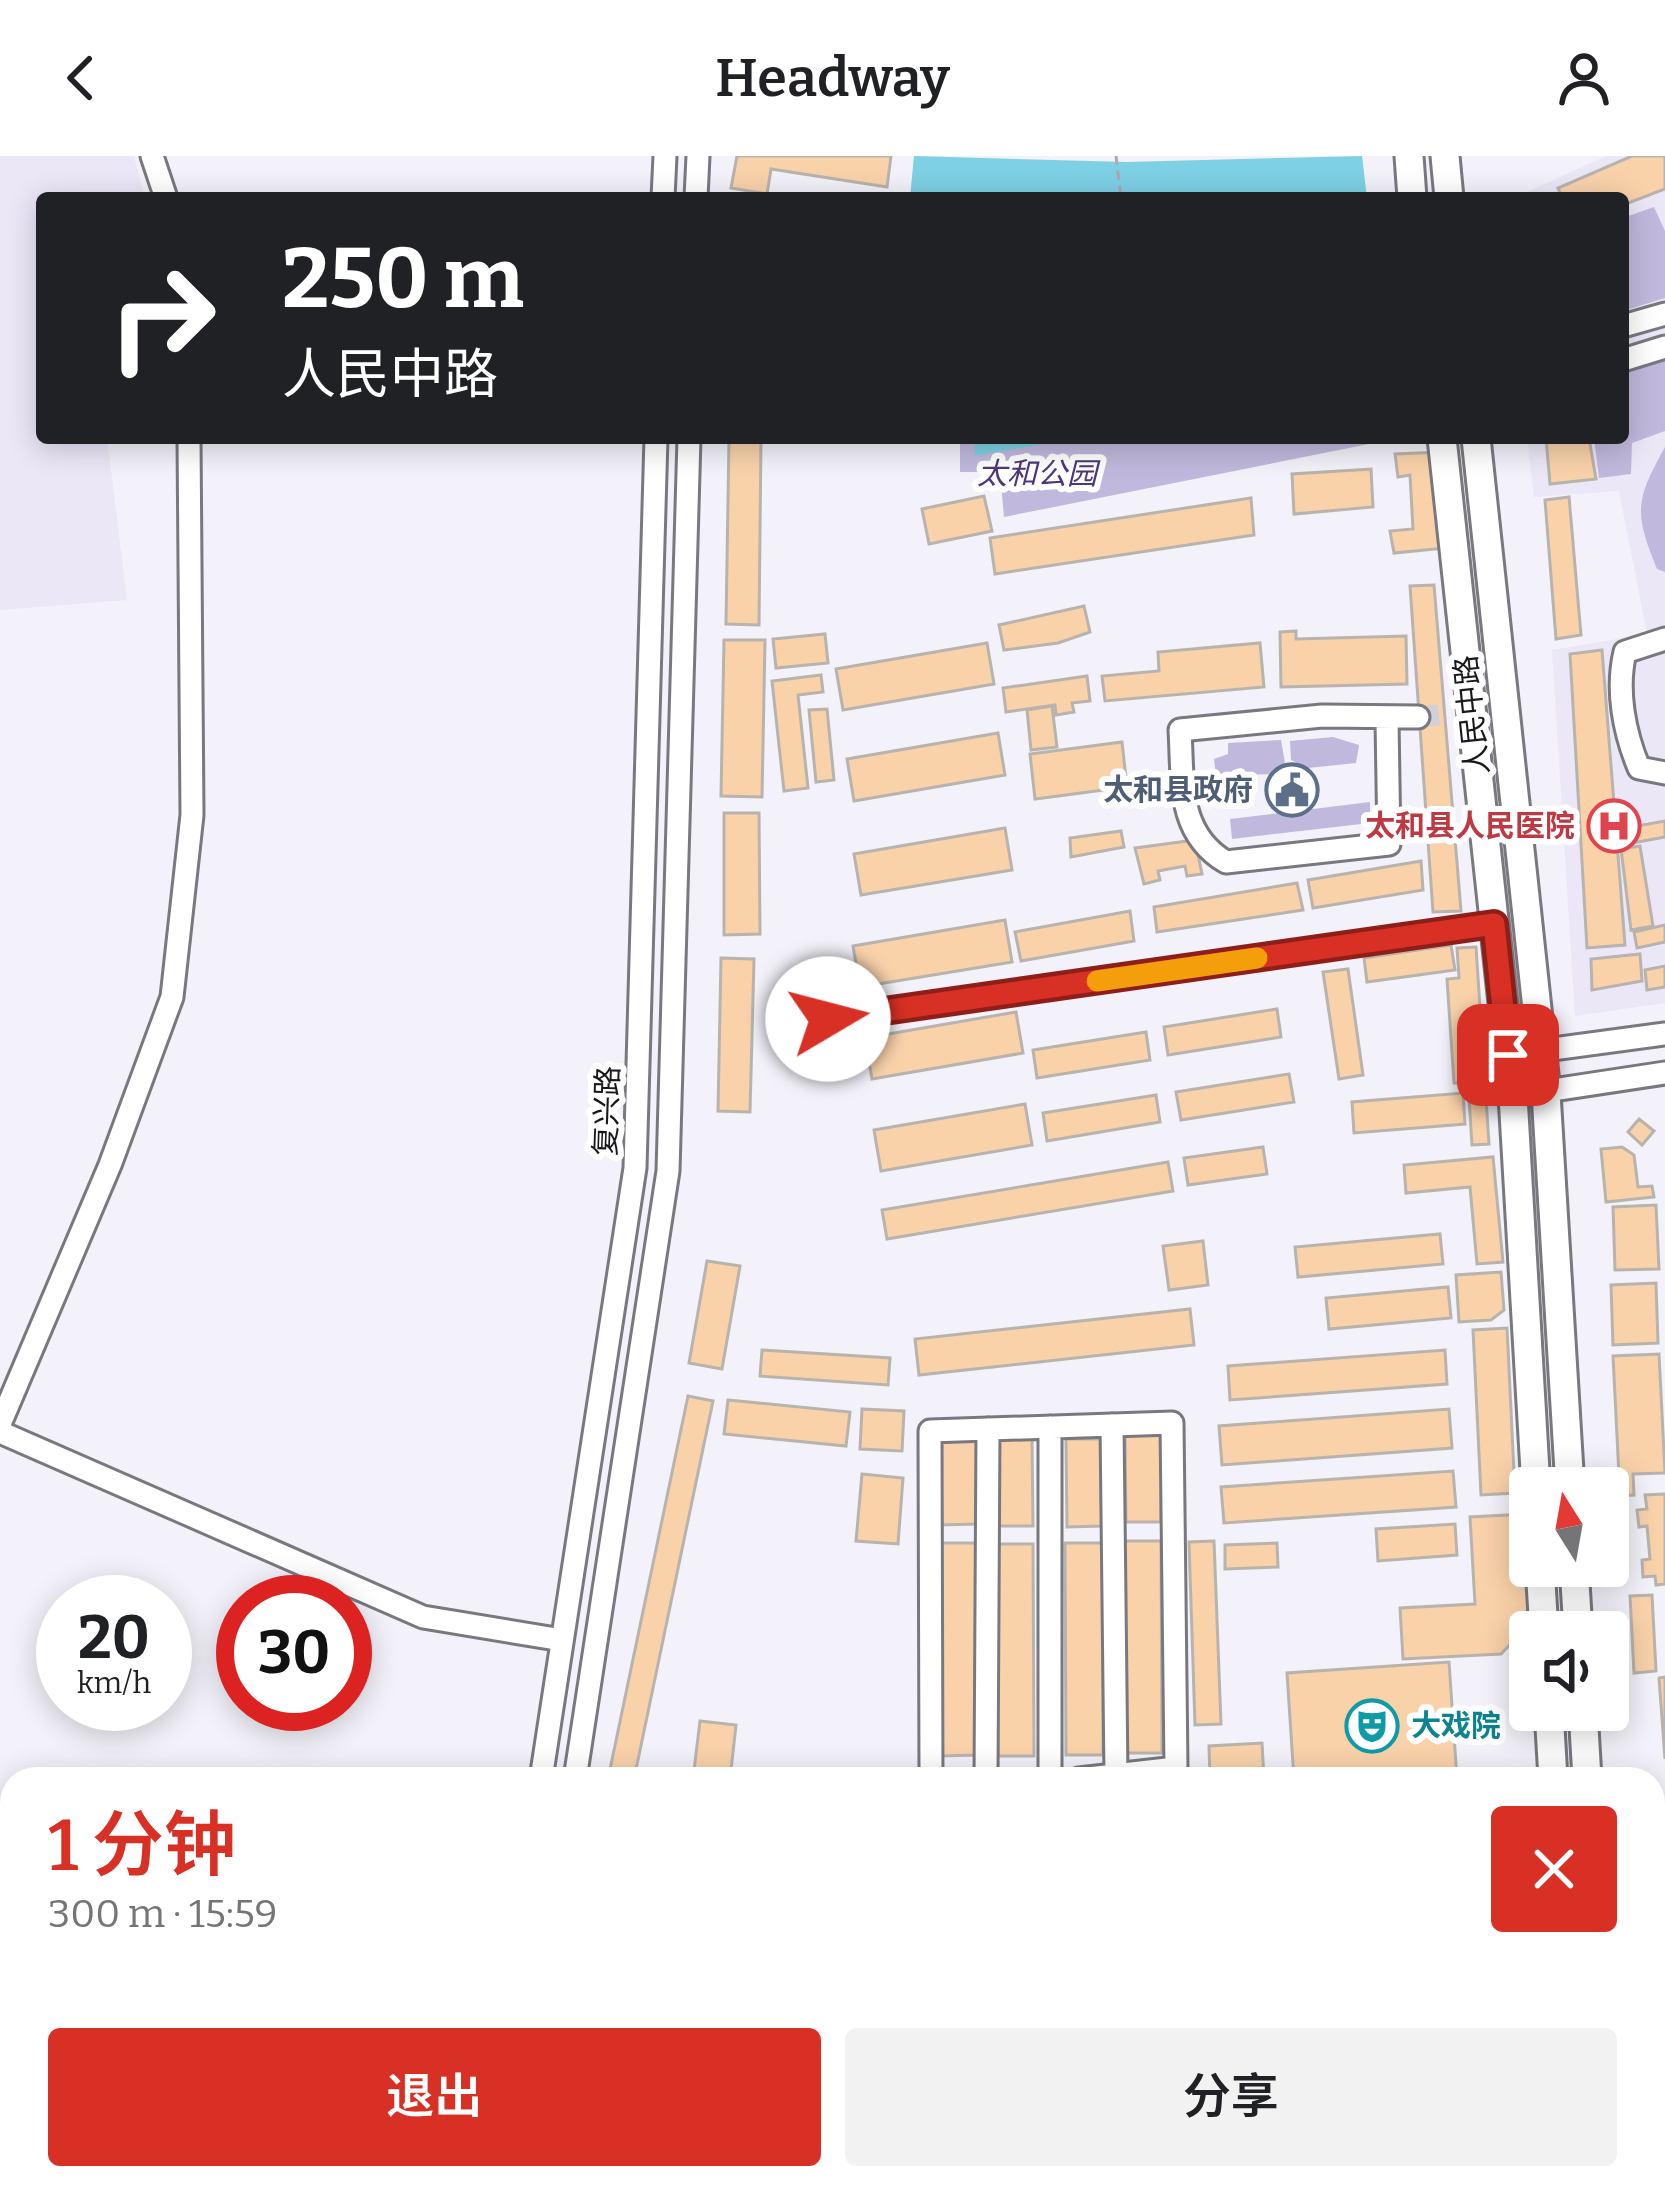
<!DOCTYPE html>
<html lang="zh">
<meta charset="utf-8">
<style>
body{margin:0;font-family:Bitter,"Noto Sans SC",serif;background:#f2f2f2;color:#202124;height:100vh;display:flex;flex-direction:column;font-size:45px;white-space:nowrap}
*{box-sizing:border-box;margin:0}
p{font-size:39px;color:#757577}
.icon{flex:none;width:66px;height:66px;fill:none;stroke:currentColor;stroke-width:2;stroke-linecap:round;stroke-linejoin:round}
.map{position:relative;flex:1;overflow:hidden}
.details{position:absolute;left:0px;top:1611px;width:1665px;height:423px;display:flex;flex-direction:column;background:#fff;border-radius:36px 36px 0 0;box-shadow:0 6px 30px #0003}
.details>*{flex:none}
.guide{position:absolute;left:36px;top:36px;width:1593px;height:252px;border-radius:12px;box-shadow:0 6px 30px #0003;background:#202124;color:#fff;overflow:hidden}
.needle{width:78px;rotate:349deg}
.tools{position:absolute;left:1509px;top:1311px;display:grid;gap:24px}
.tools a{display:grid;place-items:center;width:120px;height:120px;border-radius:12px;background:#fff;box-shadow:0 6px 30px #0003;font-size:60px}
.speed{position:absolute;left:36px;top:1419px;display:flex;gap:24px;font-size:60px;font-weight:700;text-align:center}
.speed>*{display:grid;place-content:center;width:156px;height:156px;border-radius:50%;background:#fff;box-shadow:0 6px 30px #0003;line-height:1}
.speed small{font-size:30px;font-weight:400}
.speed .limit{border:18px solid #d22;background:#fff;color:#111}
.pin{position:absolute;display:grid;place-items:center;width:102px;height:102px;color:#fff;margin:-51px;border-radius:24px;box-shadow:0 6px 18px #0006}
.me{position:absolute;width:132px;margin:-66px;rotate:82deg;stroke-linejoin:round;filter:drop-shadow(0 0 9px #0008)}
.turn{display:flex;align-items:center;gap:42px;height:252px;padding:0 48px;font-size:54px}
.turn .icon{width:156px;height:156px;stroke-width:2.5}
.turn b{display:block;font-size:84px;line-height:102px}
.round{display:grid;place-items:center;flex:none;width:126px;height:126px;border-radius:12px;background:#f2f2f2}
.headline{display:flex;align-items:center;justify-content:space-between;height:204px;padding:0 48px}
h1{font-size:72px;font-weight:600;line-height:90px;color:#d93025}
.button{display:flex;gap:24px;margin-top:auto;padding:24px 48px}
.button a{flex:1;height:138px;border-radius:12px;background:#d93025;color:#fff;font-size:48px;font-weight:600;line-height:138px;text-align:center}
.button a+a{background:#f2f2f2;color:#202124}
header{display:flex;justify-content:space-between;align-items:center;height:156px;padding:0 48px;background:#fff;font-size:54px;font-weight:600}
.map>svg:first-child{display:block}
.built{fill:#ebe7f7}
.green{fill:#c1b9dd}
.water{fill:#7ed0e5}
.building{fill:#f9d2aa;stroke:#b9b3ad;stroke-width:3}
.lines{fill:none;stroke-linecap:round;stroke-linejoin:round}
.minor-tunnel{stroke:#d2d0d8;stroke-width:21;stroke-dasharray:21 10;stroke-linecap:butt}
.minor-casing{stroke:#79787f;stroke-width:27}
.major-casing{stroke:#79787f;stroke-width:33}
.path{stroke:#aaa9af;stroke-width:3;stroke-dasharray:9 6;stroke-linecap:butt}
.minor{stroke:#fff;stroke-width:21}
.major{stroke:#fff;stroke-width:27}
.route-casing{stroke:#8d1f18;stroke-width:30}
.route{stroke:#d93025;stroke-width:21}
.slow{stroke:#f59e0b;stroke-width:21}
.labels{text-anchor:middle;dominant-baseline:central;stroke-width:12;stroke-linejoin:round;paint-order:stroke}
.park-label{font-size:30px;font-style:italic;fill:#4d367d;stroke:#fff}
.street-label{font-size:30px;fill:#19181b;stroke:#fff}
.service-label{font-size:30px;font-weight:bold;fill:#4e5e75;stroke:#fff;text-anchor:end}
.health-label{font-size:30px;font-weight:bold;fill:#be3a42;stroke:#fff;text-anchor:end}
.culture-label{font-size:30px;font-weight:bold;fill:#0d838f;stroke:#fff;text-anchor:start}
</style>
<header><svg class="icon" aria-label="back" viewBox="0 0 24 24"><path d="M15 5l-7 7 7 7"/></svg>Headway<svg class="icon" aria-label="person" viewBox="0 0 24 24"><circle cx="12" cy="8" r="4"/><path d="M4 21q1-7 8-7t8 7"/></svg></header>
<div class="map">
<svg width="1665" height="2033" viewBox="0 0 1665 2033">
<rect width="100%" height="100%" fill="#f3f1f9"/>
<path class="built" d="M0,0h134l11,42h-103v240h65l20,162 -127,10z
M1606,0h59v847l-90,13 -23,-366 95,-16 -28,-143 -85,6 -7,-59h96v-240h-109z"/>
<path class="green" d="M1654,51l11,24v67l-42,13v-93z
M1665,201v74l-33,12 -1,31 -32,4 -5,-40h29v-69z
M960,282h429v2l-385,77 -4,-45h-40z
M1665,291v125l-8,-3c-23,-57 -22,-68 8,-122z
M1333,581l26,8 -3,18 -48,5 -17,-8 -1,-19z
M1281,584l4,23 -12,11 -57,2 -2,-17 14,-5v-11z
M1276 634a16 16 0 1 1 32 0a16 16 0 1 1-32 0Z
M1370,646v21l-138,16 -2,-20z"/>
<path class="water" d="M914,0l212,6 236,-6 5,42h-457z
M974,282h102l-101,18z"/>
<path class="building" d="M737,0h154l-4,31 -116,-18 -4,25 -36,-6z
M1632,0h33v33l-42,16v-7h-61l-4,-10z
M729,282h32l-2,187 -33,-1z
M1546,282h43l7,41 -46,5z
M1441,296l5,96 -52,5 -4,-22 23,-2 -3,-54 -12,2 -3,-23z
M1371,313l2,38 -79,7 -2,-40z
M984,340l8,35 -63,13 -7,-35z
M1569,341l12,138 -25,4 -11,-139z
M1251,342l3,37 -259,39 -5,-36z
M1434,429l27,326 -28,1 -23,-326z
M1084,450l6,26 -32,11 -54,7 -5,-25z
M1296,475v8l110,-3 1,48 -126,3 -1,-55z
M825,478l3,29 -52,5 -3,-29z
M724,484h41l-3,157 -41,-1z
M987,487l7,41 -151,26 -7,-41z
M1260,487l4,44 -159,14 -3,-25 57,-5 -1,-19z
M1602,494l23,295 -38,3 -17,-294z
M821,519l2,17 -25,3 10,93 -24,3 -12,-110z
M1087,520l3,25 -18,2 2,9 -18,3 -1,-10 -49,7 -3,-24z
M1052,550l5,41 -26,3 -4,-40z
M827,553l7,71 -18,2 -7,-72z
M998,577l7,42 -151,26 -7,-42z
M1122,586l5,45 -92,12 -5,-45z
M724,657h35l1,121 -36,1z
M1665,665v16l-43,8 -1,-16z
M1005,672l7,42 -151,25 -7,-41z
M1121,675l3,16 -53,10 -1,-19z
M1195,684l7,34 -15,2 -2,-10 -27,5 2,9 -16,4 -9,-36z
M1640,690l13,80 -22,4 -10,-81z
M1421,705l2,29 -110,18 -5,-28z
M1297,727l6,27 -146,22 -3,-25z
M1130,755l4,30 -113,20 -6,-29z
M1005,764l7,42 -152,25 -7,-41z
M1665,769v17l-28,6 -3,-16z
M1451,789l4,25 -88,12 -3,-24z
M1476,791l13,197 -17,1 -4,-62h-14l-7,-104 12,-1 -2,-30z
M1640,798l2,27 -50,9 -1,-31z
M721,802l33,1 -4,153 -32,-1z
M1665,810v21l-18,3 -2,-20z
M1348,813l15,106 -24,4 -16,-107z
M1277,853l4,28 -113,18 -4,-28z
M1016,856l7,41 -151,26 -7,-41z
M1146,876l4,28 -113,18 -4,-28z
M1289,918l5,28 -113,18 -5,-28z
M1463,937l2,31 -111,9 -2,-31z
M1156,939l4,27 -113,19 -4,-28z
M1025,948l7,41 -151,26 -7,-41z
M1639,963l15,12 -12,14 -14,-13z
M1263,991l4,27 -79,11 -4,-27z
M1622,991l12,8 4,32 14,-1 2,11 -48,5 -5,-53z
M1493,1001l10,105 -26,2 -7,-77 -64,6 -2,-28z
M1168,1006l5,29 -286,48 -5,-29z
M1656,1049l3,64 -44,1 -2,-63z
M1440,1078l3,30 -145,13 -3,-30z
M1203,1085l5,44 -39,5 -6,-44z
M707,1105l33,5 -18,103 -33,-6z
M1501,1116l3,38 -13,10 -32,2 -3,-47z
M1656,1127l2,60 -45,2 -2,-60z
M1448,1131l3,31 -122,11 -3,-31z
M1190,1153l4,36 -275,30 -4,-36z
M1507,1172l8,165 -34,2 -8,-165z
M762,1194l128,8 -2,27 -128,-9z
M1445,1194l2,34 -217,16 -2,-34z
M1659,1198l6,119 -32,1 1,21 -14,1 -7,-140z
M688,1240l25,5 -79,378h-26z
M728,1244l122,12 -4,34 -122,-12z
M862,1253l42,2 -2,40 -42,-2z
M1449,1253l3,39 -230,17 -3,-39z
M1125,1279h36v87h-35z
M978,1283v85l-39,1 -1,-85z
M997,1283h35l1,87h-35z
M1066,1283h36v87l-35,1z
M1453,1315l3,36 -232,16 -3,-36z
M862,1318l41,4 -5,66 -42,-3z
M1665,1338v90l-9,1 -1,-9 -12,1 -1,-17 8,-1 -3,-33 -8,1 -2,-17 10,-1 -2,-14z
M1526,1358l6,108 -31,32 -98,5 -3,-51 75,-4 -5,-87z
M1455,1368l2,31 -79,6 -2,-32z
M1124,1385h37l1,212h-37z
M1214,1385l7,183 -26,1 -6,-183z
M939,1387h38l1,212 -38,1z
M1065,1387h38v212h-37z
M1277,1387l1,24 -53,2v-24z
M996,1388h37l1,212h-37z
M1652,1439l4,76 -22,2 -4,-77z
M1449,1506l8,117h-163l-7,-106z
M1665,1521v82l-6,-81z
M700,1565l36,4 -6,54h-37z
M1262,1587l2,36h-54l-1,-33z
M585,2022h30l1,11h-31z
M941,2022h26l1,11h-26z
M1354,2022h148v11h-148z
M1527,2022h35l1,11h-36z"/>
<g class="lines">
<path class="minor-tunnel" d="M1418,561l30,-3"/>
<g class="minor-casing">
<path id="minor" d="M152,0l14,42
M663,42l2,-42
M696,42l2,-42
M1623,170l42,-12
M1623,204l42,-13
M1665,483l-40,13c-9,38 -1,80 14,116l26,5
M1387,564l2,124 -163,18c-49,-29 -43,-81 -46,-132l142,-14 96,1
M828,863l666,-95
M1508,899l157,-21
M1513,940l152,-23
M0,1268l110,-259 62,-168 20,-182 -3,-377
M1112,1269l4,351
M0,1276l423,185 139,23
M541,1623l94,-611 21,-730
M575,1623l93,-608 21,-733
M931,1623l-1,-348 242,-8 4,345 -97,11
M986,1623l2,-350
M1050,1623v-352
M545,2033v-11"/>
</g>
<g class="major-casing">
<path id="major" d="M1409,0l3,42
M1445,0l4,42
M1442,282l71,658 23,392
M1476,282l70,655 24,395
M1540,1410l4,66
M1574,1410l4,66
M1549,1554l4,69
M1583,1554l4,69
M1653,1683l12,-1
M1653,1706l12,-1
M0,1821l12,-1
M0,1843l12,-1
M1598,2022v11"/>
</g>
<path class="path" d="M1116,0l5,42"/>
<use href="#minor" class="minor"/>
<use href="#major" class="major"/>
</g>
<g class="lines">
<g class="route-casing">
<path id="route" d="M828,863l666,-95 14,131"/>
</g>
<use href="#route" class="route"/>
<path class="slow" d="M1097,825l160,-23"/>
</g>
<defs>
<g id="civic-ring" transform="scale(2.7)"><circle r="9.5" fill="#fff" stroke="#5c6f8a" stroke-width="1.5"/><path d="M-.6-6.5H3V-4.5H.6V-3L4-1V1h2V6H-6V1h2V-1L-.6-3ZM-1.2 2.5V6h2.4V2.5Z" fill="#5c6f8a"/></g>
<g id="hospital-ring" transform="scale(2.7)"><circle r="9.5" fill="#fff" stroke="#e0444e" stroke-width="1.5"/><path d="M-5-5h3v3.5h4V-5h3V5h-3V1.5h-4V5h-3Z" fill="#e0444e"/></g>
<g id="theatre-ring" transform="scale(2.7)"><circle r="9.5" fill="#fff" stroke="#0f9aa8" stroke-width="1.5"/><path d="M-5-5.5Q0-4 5-5.5V0Q5 5 0 6Q-5 5-5 0ZM-3.3-2.5H-1v1.5H-3.3ZM1-2.5H3.3v1.5H1ZM-2.8 1Q0 5.5 2.8 1Z" fill="#0f9aa8"/></g>
</defs>
<g fill-rule="evenodd">
<use href="#civic-ring" x="1292" y="634"/>
<use href="#hospital-ring" x="1614" y="670"/>
<use href="#theatre-ring" x="1372" y="1570"/>
</g>
<g class="labels">
<g class="park-label">
<text x="1037" y="318">太和公园</text>
</g>
<g class="street-label">
<text transform="translate(1472 559) rotate(-96)">人民中路</text>
<text transform="translate(607 955) rotate(-88)">复兴路</text>
</g>
<g class="service-label">
<text x="1253" y="634">太和县政府</text>
</g>
<g class="health-label">
<text x="1575" y="670">太和县人民医院</text>
</g>
<g class="culture-label">
<text x="1411" y="1570">大戏院</text>
</g>
</g>
</svg>
<div class="tools">
<a><svg class="needle" viewBox="-14 -14 28 28"><path d="M0-13l5 13h-10z" fill="#e53935"/><path d="M0 13l5-13h-10z" fill="#757577"/></svg></a>
<a><svg class="icon" aria-label="sound" viewBox="0 0 24 24"><path d="M4 9h4l5-4v14l-5-4H4zM17 9q2 3 0 6"/></svg></a>
</div>
<div class="speed"><div>20<small>km/h</small></div><div class="limit">30</div></div>
<div class="pin" style="left:1508px;top:899px;background:#d93025"><svg class="icon" aria-label="arrive" viewBox="0 0 24 24"><path d="M6 21V4h12l-3 4 3 4H6"/></svg></div>
<svg class="me" style="left:828px;top:863px" viewBox="-20 -20 40 40"><circle r="19" fill="#fff"/><path d="M0-13L10 11 0 6-10 11z" fill="#d93025"/></svg>
<div class="guide">
<div class="turn"><svg class="icon" aria-label="right" viewBox="0 0 24 24"><path d="M7 20v-9h11M14 6l5 5-5 5"/></svg><div><b>250 m</b>人民中路</div></div>
</div>
<section class="details">
<div class="headline"><div><h1>1 分钟</h1><p>300 m · 15:59</p></div><a class="round" style="background:#d93025;color:#fff"><svg class="icon" aria-label="close" viewBox="0 0 24 24"><path d="M6 6l12 12M18 6L6 18"/></svg></a></div>
<div class="button"><a>退出</a><a>分享</a></div>
</section>
</div>
